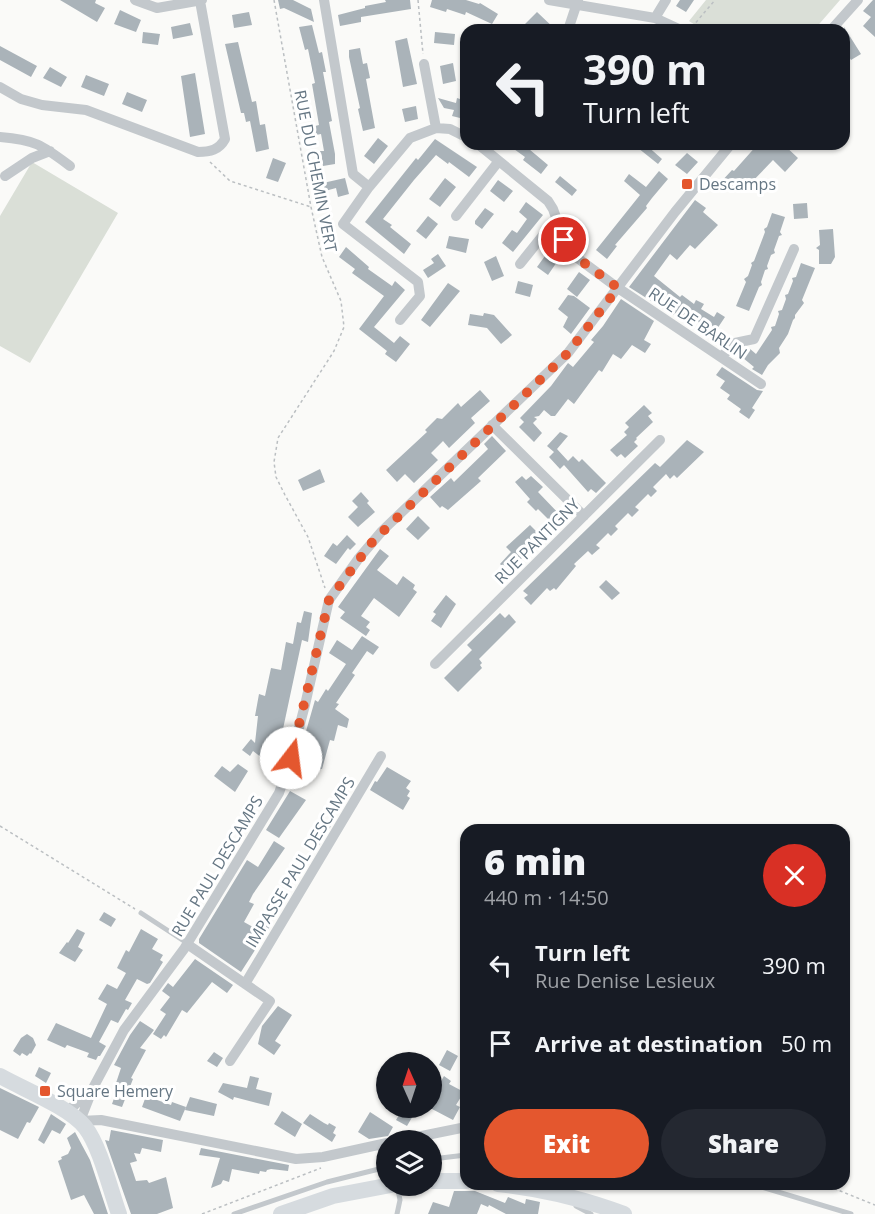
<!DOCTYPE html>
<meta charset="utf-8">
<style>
body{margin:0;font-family:"Open Sans",sans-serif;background:#242831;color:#f1f3f6;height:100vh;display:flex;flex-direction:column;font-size:22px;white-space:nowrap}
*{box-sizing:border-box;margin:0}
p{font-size:20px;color:#9ea1a6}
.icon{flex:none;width:33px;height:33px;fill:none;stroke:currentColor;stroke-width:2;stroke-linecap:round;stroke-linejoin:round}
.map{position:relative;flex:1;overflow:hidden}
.panel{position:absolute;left:460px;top:824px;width:390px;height:366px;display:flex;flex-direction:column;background:#171b24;border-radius:18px;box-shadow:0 2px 4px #0004}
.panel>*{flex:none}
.hud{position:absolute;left:460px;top:24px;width:390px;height:126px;border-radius:18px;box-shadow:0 2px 4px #0004;background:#171b24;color:#f1f3f6;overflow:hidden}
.needle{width:39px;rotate:357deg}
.buttons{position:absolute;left:376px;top:1052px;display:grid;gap:12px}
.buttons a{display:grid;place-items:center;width:66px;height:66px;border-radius:50%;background:#171b24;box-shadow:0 2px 4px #0004;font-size:30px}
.pin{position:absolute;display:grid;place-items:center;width:51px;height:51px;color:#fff;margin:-26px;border:3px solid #fff;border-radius:50%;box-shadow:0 2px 6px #0007}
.me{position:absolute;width:66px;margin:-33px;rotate:15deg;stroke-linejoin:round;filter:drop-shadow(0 0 4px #0008)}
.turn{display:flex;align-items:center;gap:21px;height:126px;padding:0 24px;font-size:27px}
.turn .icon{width:78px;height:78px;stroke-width:2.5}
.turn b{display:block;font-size:42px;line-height:51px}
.round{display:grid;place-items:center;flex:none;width:63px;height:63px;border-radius:32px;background:#242831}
.head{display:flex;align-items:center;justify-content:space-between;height:102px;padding:0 24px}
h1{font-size:36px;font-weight:800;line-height:45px}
.cta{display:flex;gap:12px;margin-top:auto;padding:12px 24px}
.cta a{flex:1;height:69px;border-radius:36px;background:#e4572e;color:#fff;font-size:24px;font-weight:800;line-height:69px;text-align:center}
.cta a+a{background:#242831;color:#f1f3f6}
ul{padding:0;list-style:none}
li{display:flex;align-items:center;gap:18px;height:78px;padding:0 24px}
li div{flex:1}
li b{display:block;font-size:22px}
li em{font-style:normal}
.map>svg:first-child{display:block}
.green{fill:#dadfd7}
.building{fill:#aab3b9}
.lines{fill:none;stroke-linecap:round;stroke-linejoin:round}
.path{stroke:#bbbfc2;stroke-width:1.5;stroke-dasharray:3 3;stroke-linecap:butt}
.lane{stroke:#c3c8cc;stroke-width:5}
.street{stroke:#c3c8cc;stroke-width:10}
.secondary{stroke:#d6dbdf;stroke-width:16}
.route{stroke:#e4572e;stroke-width:10;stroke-dasharray:0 18}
.poi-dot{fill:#e4572e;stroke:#fff;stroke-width:2}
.labels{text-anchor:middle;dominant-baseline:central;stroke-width:6;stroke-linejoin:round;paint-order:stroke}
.street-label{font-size:16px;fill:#657683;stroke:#fff}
.poi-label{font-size:16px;fill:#657683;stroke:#fff;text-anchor:start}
</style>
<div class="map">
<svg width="875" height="1214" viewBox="0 0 875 1214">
<rect width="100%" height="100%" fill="#fafaf8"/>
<path class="green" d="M706,0h134l-26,30h-111l-14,-9z
M32,162l86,51 -88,150 -30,-17v-130z"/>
<path class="building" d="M60,0h36l-1,3 10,5 -8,14z
M278,0h15l18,9 3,13 -30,-14 -4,1z
M385,0h25l1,9 -50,8v5l-21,4 -2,-11 27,-7v-2l21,-4z
M432,0h34l13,4 1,-1 18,11 -6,10 -26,-12 -1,3 -18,-6 -1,3 -16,-5z
M680,0h14l-8,12 -10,-6z
M873,0h2v37l-12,-11 8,-9 -8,-6z
M120,10l21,10 -5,12 -22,-8z
M249,12l3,13 -18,3 -2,-13z
M537,12l19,18h-24l-7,-6z
M190,23l3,12 -20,4 -2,-12z
M312,25l7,28 3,-1 4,20h-3l9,49 -3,1 6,32v10l-12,2 -3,-15h4l-3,-17 -5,1 -1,-9 4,-1 -7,-41 3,-1 -7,-34 -3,1 -6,-23z
M844,27l17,27 -10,6 -7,-11z
M143,32l17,2 -2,11 -16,-2z
M435,32l20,2 -1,11 -20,-2z
M407,38l10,46 -14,3 -8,-46z
M238,42l14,60 4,-1 4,24 5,-1 4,25 -13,3 -6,-31 -4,1 -2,-9h-3l-16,-69z
M0,46l37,20 -6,11 -31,-17z
M360,48l3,16 4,-1 3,15 -4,1 9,49 -12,3 -5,-22 2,-1 -11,-51v-7z
M453,63l3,18 -13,3 -3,-18z
M50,67l17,10 -6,10 -18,-9z
M195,73l10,61 -15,3 -9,-61z
M86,75l23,9 -5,12 -23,-9z
M127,92l20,8 -5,12 -20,-8z
M438,98l18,5 1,-5 9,3v14l-5,-1 -1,4 -8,-2 2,-6 -10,-2z
M416,106l2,13 -13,3 -3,-13z
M378,138l10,8 -14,18 -10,-8z
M435,139l42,28 -8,10 -20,-15 -1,2 -12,-9 -22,25 -31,39 9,6 -2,2 21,17 -7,10 -39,-32 51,-64 2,2z
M507,144h16l25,21 -7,9 -18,-14 2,-3z
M633,144h12l17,15 -4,5z
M758,144h25l15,14 -13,14 -12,-12 -24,25 -7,-6 -12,13 -10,-9 12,-13 2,1z
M687,153l11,9 -11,12 -12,-9z
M273,158l13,5 -8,19 -12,-4z
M659,171l9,8 -16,19 -6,8 1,2 -32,37 2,1 -10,13 -11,-9 44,-55 -16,-14 5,-7 17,13z
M560,176l17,14 -5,6 -17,-14z
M345,178l4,16 -11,3 -2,-9 -11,3 -2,-8z
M445,178l11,9 -16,20 -11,-8z
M498,180l15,11 -9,11 -14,-11z
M695,200l11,8 -3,4 15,13 -23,24 -5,-4 -13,15 -7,-6 -16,22 26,21 2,-2 12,9 2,-4 8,4 -3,5 13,8 3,-5 8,5 -10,15 -25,-15 -3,4 -12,-8 -2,2 -44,-28z
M526,202l17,13 -30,37 -11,-9 10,-13 5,3 10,-14 -8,-7z
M807,203l1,15 -14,1 -1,-15z
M485,208l9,6 -12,15 -7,-5v-3z
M772,213l13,4 -5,15 2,3 -3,1 -5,14 1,3 -4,2 -4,11 1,3 -3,1 -4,12 1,3 -3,2 -10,24 -13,-5 10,-24 -2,-3 4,-3 4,-11 -1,-2 3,-2 11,-29 -1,-3 3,-2z
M428,216l10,8 -12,15 -10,-8z
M833,229l2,28 -4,7h-12v-14l-3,-2 4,-3 -1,-15z
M449,236l20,3 -3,14 -20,-5z
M346,247l23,20 -1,2 24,17 3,-5 10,9 -31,37 20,16 6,-7 10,8 -14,18 -11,-8 2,-3 -28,-22 25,-33 -32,-23 3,-4 -16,-12z
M550,249l11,7 -13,19 -11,-8z
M438,254l8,12 -18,12 -5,-8 11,-7 -3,-4z
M496,256l8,20 -12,5 -8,-19z
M801,263l14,5 -13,32 2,3 -9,12v3l-2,2 -5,14 -9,14 1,5 -12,12 -6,10 -10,-6 2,-2 -17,-14 2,-3 10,-2 7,6 16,-24 -1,-3 4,-1 4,-12 -1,-3 4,-1 4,-11 -1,-4 3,-1 5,-13 -1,-3 4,-1z
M579,272l11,8 -13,17 -10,-8z
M518,281l15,4 -3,12 -15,-4z
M448,283l12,8 -30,36 -9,-7z
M568,295l6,1 16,12 -19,26 -8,-7 5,-10 -10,-8z
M621,299l33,22 -10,19 7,4 -6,9 -13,-8 -11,14 -8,-5 -11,18 -3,-2 -25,34 -6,-5 -13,17h-4l-7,-6 -5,6 -5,1 3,2 -4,4 9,10 -8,9 -15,-15 5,-5 -4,-4 31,-32 17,-23 5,4 21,-25 -3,-2 12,-14z
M484,313l10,2 18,20 -11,9 -14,-16 -19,-3 2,-11 13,2z
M722,367l35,23 6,1 -11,17 3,2 -6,9 -10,-7 2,-3 -14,-10 3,-4 -10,-7 5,-7 -9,-6z
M480,390l10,11 -19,17 4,5 -26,25 -6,-7 -12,12 7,7 -24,23 -9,-9 -8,8 -11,-12 41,-38 -2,-2 12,-12 5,1 16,-16 3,4z
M644,405l8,8 -4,3 5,6 -17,16 1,1 -3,3 4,4 -13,12 -4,-4 -4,3 -7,-7 17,-15 -3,-3 5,-5 -4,-4z
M560,432l8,4 -11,13 11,12 -2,2 7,-7 6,6 3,-3 24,24 -10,10 -5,-4 -3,3 -24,-27 -4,4 -11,-12 5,-5 -7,-6z
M492,436l14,15 -28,27 3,3 -33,29 -6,-4 -2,2 -10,-11 21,-19 3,4 34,-33 -4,-5z
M687,440l17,12 -27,26 -3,-3 -4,4 -4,-5 -13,13 4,4 -6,6 -3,-3 -13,13 4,3 -7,7 -4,-4 -13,13 3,3 -7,7 -3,-3 -12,12 4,3 -8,7 -4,-4 -14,13 2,2 -20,24 -2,-2 -4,3 -3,-3 -16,17 -7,-7 4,-3 -5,-4 132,-128 5,4z
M320,469l5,13 -22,9 -5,-11z
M522,476l4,4 5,-4 12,11 -5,5 24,25 -8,8 -16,-16 -2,2 -9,-9 3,-3 -15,-17z
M361,492l8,9 -2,2 8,9 -17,15 -10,-10 10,-10 -6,-6z
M418,516l12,12 -12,12 -12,-11z
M530,525l7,7 -3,4 5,5 -31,31 -8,-8 11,-12 -5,-5z
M347,535l9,9 -6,6 -2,-2 -12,16 -12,-8 9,-13 4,3z
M380,549l9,7 -12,14 20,15 6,-9 12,9 -2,4 4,3 -18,25 -25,-19 -13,18 9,6 -4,5 4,3 -4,6 -26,-18 5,-6 -7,-5z
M606,580l14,13 -8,7 -13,-13z
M446,595l10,9 -15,24 -10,-7 5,-7 -3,-2z
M304,611l8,2 -4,29 -6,-2 -22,103 -14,18 -13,-10 -3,5 -8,-6 9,-11 4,4 3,-27h-3l4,-22 6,2 6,-28 10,2 5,-28 7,2 4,-22 4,1z
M500,613l5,5 4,-4 7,8 -37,37 3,4 -2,2 2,3 -24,24 -14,-14 28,-28 -5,-5z
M362,636l17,11 -6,8 -6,-4 -15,22 3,2 -19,28 3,1 -4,5 14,10 -2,9 -9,-3 -4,16 -4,-1 -8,29 -13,-2 -1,4 -3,-1 -3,8 -8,-5 21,-73 3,2 8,-13 2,2 18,-27 -17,-11 8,-13 15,10z
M238,764l10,7 -13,21 -21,-16 8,-10 8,6z
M387,767l24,14 -5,7 4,3 -3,5 3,2 -7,12 -33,-20 5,-9 2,1z
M290,791l16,9 -27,38 -13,-8z
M325,822l6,4 -13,21 -6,-4z
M274,841l11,7 -32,46 -4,8 5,2 -10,18 14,8 6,-10 7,5 -30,47 -42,-29v-4l48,-79 11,7z
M104,912l12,7 -5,8 -12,-7z
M77,929l8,4 -7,14 5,3 -8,12 -16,-9 8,-11 1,1z
M141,929l17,10 -6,10 11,6 -3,5 3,2 -13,21 -3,1 -10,-5 -12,21 7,3 -4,7 -2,-1 -8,14 -7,-3 -12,22 7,4 -6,10h-2l-2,4 -9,-3 2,-4 -22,-8 -2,3 -18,-8 9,-17 35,15 16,-34 -9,-5 9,-15 10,5 9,-16 -9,-5 9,-18 3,2z
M195,959l38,26 -6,8 -15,-11 -25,31 -5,-3 -16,27 -2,-2 -3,4 -8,-5 13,-20 -6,-4 10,-13 -8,-6 6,-8 5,4z
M278,1006l14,9 -17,26 6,4 -7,10 -16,-11 4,-18z
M140,1021l14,9 -14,18 6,2 -15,28 2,1 -11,28 -10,-3 7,-20 -3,-1 5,-15 -7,-3 16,-30z
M27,1034l6,4 3,7 -5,9 -1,-1 -3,3 -5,-3 -2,3 -7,-5 8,-13z
M447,1050l11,6 -8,15 -11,-6z
M214,1052l9,6 -6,9 -10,-6z
M39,1067l12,6 -5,10 -11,-7z
M250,1076l9,2 -3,11 16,4 -3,13 -35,-9 -1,3 -15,-8 5,-9 24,5z
M444,1076l7,5 -2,3 15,8 -8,13 4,2 -7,13 -21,-11v-12z
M0,1088l39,19 -9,16 -3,-1 -9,17 -18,-9z
M146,1096l25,9 1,-3 14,5 -6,14 -38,-14z
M190,1097l27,7 -3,12 -29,-6z
M404,1107h14l-11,19 -11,-6z
M282,1111l20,13 -7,13 -21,-13z
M370,1112l23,15 -5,9 -19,3 -11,-7z
M51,1114l15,10 -6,10 -8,-4 -8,14 -6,-4z
M310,1114l14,9 4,2 1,-2 7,4 -3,6 3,2 -4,7 -29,-19z
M111,1130l52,10 -2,12 -19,-4 -2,6 -6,-1 3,8 -7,2 6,18 11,-1 2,3 17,-6 7,31 -16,6h-26l-26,-74 4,1z
M75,1132l15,28 18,54h-14l-10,-19 -13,5 -13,-39 4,-2 -1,-2 7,-3 3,-6 -4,-10z
M201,1148l88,17 -1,6 -17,-2 -4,1 -1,2 -6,-1 -1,3 -27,-5 -3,13 -6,-2 -2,4 -10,4 9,-30 -21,-3z
M454,1191h21l30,12 3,-6 17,7 1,-5 14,3 -2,12h-32l-17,-9 -1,2 -7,-3 -4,10h-49l5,-12 16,5z"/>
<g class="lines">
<path class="path" d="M274,0l37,207 11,50 19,44 3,26 -10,24 -56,87 -4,24 2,15 9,18 23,42 17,51
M418,0l5,54
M692,27l23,-27
M210,162l20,19 81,26
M0,826l135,83
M823,1184l52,21
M202,1214l119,-46"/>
<path class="lane" d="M141,913l46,30
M432,1159l34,-4
M752,1184l99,30
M576,1206l15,8
M234,1214l93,-32 60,-15
M397,1214l3,-14 -3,-15"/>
<path class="street" d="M135,0l22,8 45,-8
M324,0l29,174 16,13
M549,0l106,18 26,12
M655,18l11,-18
M568,30l10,-30
M831,30l27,-30
M424,64l12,64
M0,87l21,12 21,6 44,5 112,42c12,0 21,-2 27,-13l-25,-138
M0,137c36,3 42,8 70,29
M478,144l70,57 5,8 11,31 8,14 46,34 143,96
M5,176l27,-18 18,-7
M456,216l42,-54
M520,264l36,-45
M400,320l20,-24 -2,-14 -75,-58 26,-37 41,-49 26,-10 14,1 16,8
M721,357l14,-14 19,-4 40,-90
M492,425l92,91
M435,664l225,-224
M187,944l83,57 -40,60
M245,984l136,-228
M67,1112l23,-21
M402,1140l64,-13
M387,1143l-64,14 -27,2 -195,-39 -21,1 13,-33 31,-58 60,-81 95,-156 12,-35 14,-53 24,-105 30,-42 23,-27 186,-178 107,-141 56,-68"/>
<path class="secondary" d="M0,1076c23,13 69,31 85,51 15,19 25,62 34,87
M432,1181h34
M498,1184c44,5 84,14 126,30
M281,1214l52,-18 58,-11"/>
</g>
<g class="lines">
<path class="route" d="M291,758l38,-158 44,-59 195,-188 50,-65 -46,-34 -8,-14"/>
</g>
<g class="poi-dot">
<rect x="681" y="178" width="12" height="12" rx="3"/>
<rect x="39" y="1085" width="12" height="12" rx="3"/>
</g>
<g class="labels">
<g class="street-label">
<text transform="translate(316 171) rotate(79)">RUE DU CHEMIN VERT</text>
<text transform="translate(698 323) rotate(34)">RUE DE BARLIN</text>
<text transform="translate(537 541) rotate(-45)">RUE PANTIGNY</text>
<text transform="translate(300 862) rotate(-59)">IMPASSE PAUL DESCAMPS</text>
<text transform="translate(217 866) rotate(-59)">RUE PAUL DESCAMPS</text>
</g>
<g class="poi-label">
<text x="699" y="184">Descamps</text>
<text x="57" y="1091">Square Hemery</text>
</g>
</g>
</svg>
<div class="buttons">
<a><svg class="needle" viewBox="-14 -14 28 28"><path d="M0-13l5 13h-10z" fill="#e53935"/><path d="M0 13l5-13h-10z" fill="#9ea1a6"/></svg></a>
<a><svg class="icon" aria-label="layers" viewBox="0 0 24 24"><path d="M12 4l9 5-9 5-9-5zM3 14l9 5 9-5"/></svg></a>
</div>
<div class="pin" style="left:564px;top:240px;background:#d93025"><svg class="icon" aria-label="arrive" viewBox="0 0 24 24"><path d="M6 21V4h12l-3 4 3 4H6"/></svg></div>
<svg class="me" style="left:291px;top:758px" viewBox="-20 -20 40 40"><circle r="19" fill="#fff"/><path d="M0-13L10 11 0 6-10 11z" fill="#e4572e"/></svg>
<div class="hud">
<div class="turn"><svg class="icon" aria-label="left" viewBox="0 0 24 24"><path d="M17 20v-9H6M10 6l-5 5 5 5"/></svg><div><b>390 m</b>Turn left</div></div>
</div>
<section class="panel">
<div class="head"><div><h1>6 min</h1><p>440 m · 14:50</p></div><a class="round" style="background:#d93025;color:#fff"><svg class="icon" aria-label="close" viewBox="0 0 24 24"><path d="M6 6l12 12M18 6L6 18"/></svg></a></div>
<ul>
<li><svg class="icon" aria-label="left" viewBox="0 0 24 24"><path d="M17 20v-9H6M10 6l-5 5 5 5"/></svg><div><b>Turn left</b><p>Rue Denise Lesieux</p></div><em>390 m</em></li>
<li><svg class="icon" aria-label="arrive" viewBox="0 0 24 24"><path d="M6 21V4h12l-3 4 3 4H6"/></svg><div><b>Arrive at destination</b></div><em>50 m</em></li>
</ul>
<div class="cta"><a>Exit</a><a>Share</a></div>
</section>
</div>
